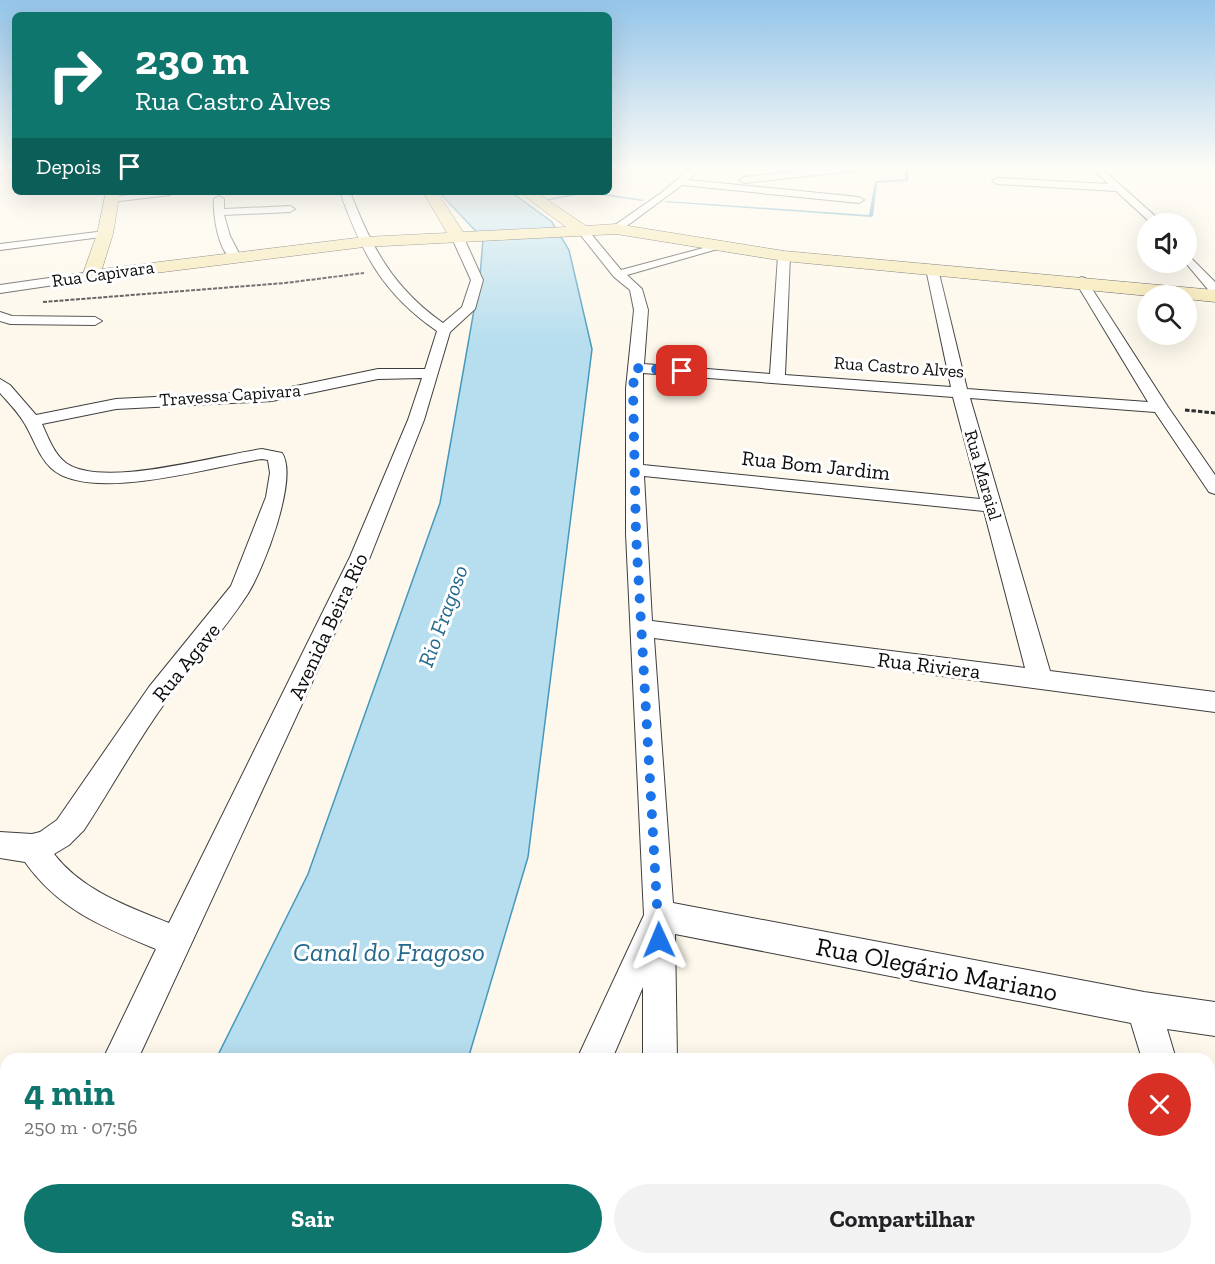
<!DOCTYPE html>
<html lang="pt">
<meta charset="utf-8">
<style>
body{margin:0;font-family:"Zilla Slab",serif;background:#f2f2f2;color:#202124;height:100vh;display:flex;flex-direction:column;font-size:22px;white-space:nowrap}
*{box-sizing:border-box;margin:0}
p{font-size:20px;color:#757577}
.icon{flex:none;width:33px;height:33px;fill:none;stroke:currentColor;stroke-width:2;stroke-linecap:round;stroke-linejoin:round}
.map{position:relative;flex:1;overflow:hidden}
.side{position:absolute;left:0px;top:1053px;width:1215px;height:212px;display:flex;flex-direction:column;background:#fff;border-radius:18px 18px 0 0;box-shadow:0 6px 24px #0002}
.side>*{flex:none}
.hud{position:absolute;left:12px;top:12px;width:600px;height:183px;border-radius:9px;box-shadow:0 6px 24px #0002;background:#0f766e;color:#fff;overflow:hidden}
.buttons{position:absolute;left:1137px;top:213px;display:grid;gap:12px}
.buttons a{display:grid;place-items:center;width:60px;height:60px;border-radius:50%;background:#fff;box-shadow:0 6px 24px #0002;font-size:30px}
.pin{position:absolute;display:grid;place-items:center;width:51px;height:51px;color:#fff;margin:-26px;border-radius:12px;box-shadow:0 3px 9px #0006}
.me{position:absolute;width:66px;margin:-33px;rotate:359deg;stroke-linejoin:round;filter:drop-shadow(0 0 4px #0008)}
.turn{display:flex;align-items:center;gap:21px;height:126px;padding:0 24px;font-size:27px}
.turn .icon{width:78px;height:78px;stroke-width:2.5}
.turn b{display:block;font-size:42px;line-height:51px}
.then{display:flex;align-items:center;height:57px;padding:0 24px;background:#0003;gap:12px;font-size:22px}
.round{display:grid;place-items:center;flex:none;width:63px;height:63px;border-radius:32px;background:#f2f2f2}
.summary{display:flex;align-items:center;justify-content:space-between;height:102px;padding:0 24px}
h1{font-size:36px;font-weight:800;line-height:45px;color:#0f766e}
.button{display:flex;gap:12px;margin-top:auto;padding:12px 24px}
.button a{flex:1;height:69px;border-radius:36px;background:#0f766e;color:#fff;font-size:24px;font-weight:800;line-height:69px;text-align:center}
.button a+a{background:#f2f2f2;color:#202124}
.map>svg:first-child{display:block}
.water{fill:#b6deee;stroke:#4698bc;stroke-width:1.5}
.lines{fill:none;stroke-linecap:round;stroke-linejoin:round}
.stream{fill:#4698bc;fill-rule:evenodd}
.street-casing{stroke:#3e3e3e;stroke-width:2}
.secondary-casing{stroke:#2d2d2d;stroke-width:1}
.path-far1{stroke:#2d2d2d;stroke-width:2;stroke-dasharray:4 1.5;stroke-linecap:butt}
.path{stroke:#2d2d2d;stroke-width:3;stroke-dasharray:4.5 2;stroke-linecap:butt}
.street{fill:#fff;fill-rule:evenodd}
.secondary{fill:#f5e6ae;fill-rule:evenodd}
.route{stroke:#1a73e8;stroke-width:10;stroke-dasharray:0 18}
.labels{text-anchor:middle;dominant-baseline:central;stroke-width:6;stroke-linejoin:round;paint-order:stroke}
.far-street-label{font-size:18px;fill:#0b0b0b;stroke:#fff}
.street-label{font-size:21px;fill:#0b0b0b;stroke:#fff}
.water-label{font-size:22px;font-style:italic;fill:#24698d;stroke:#fff}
.near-street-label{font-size:26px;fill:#0b0b0b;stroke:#fff}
.near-water-label{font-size:27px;font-style:italic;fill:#24698d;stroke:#fff}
</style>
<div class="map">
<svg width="1215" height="1264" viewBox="0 0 1215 1264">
<rect width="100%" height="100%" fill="#fdf8eb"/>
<path class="water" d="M439,192h72l41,30 17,28 23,99 -64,508 -60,202h-252l92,-185 132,-371 40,-227 3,-37z
M116,1259v-1l293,1 -2,5h-293z"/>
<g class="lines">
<path class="stream" d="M905,167h4l-1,14 -31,2 -4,33 -2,1 -207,-15 2,-1 203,14 6,-34 30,-2z
M582,192h12l50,8 -2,1 -55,-8 -42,8 -2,-1z"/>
<g class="street-casing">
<path id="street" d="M0,167h7l-4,6 -3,1z
M692,167h10l-14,13 171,17 5,3 -5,3 -177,-18 -62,46h-8v-4l49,-34z
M838,167h29l-5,3 -118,13 -5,-3 5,-3z
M1090,167h10l64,57h-12l-36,-33 -119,-7 -5,-3 5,-3 112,6z
M145,192h30l-5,3 -59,7 -5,-3z
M340,192h10c22,56 43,96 93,131l19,-16 9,-27 -20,-44 2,-2 10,2 20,44 -8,29 -25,23 -26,88 -54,137 -232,502h-35l53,-110c-53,-22 -97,-39 -131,-87l-25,-4v-26l32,2 8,-2 17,-12 92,-133 82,-101 35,-89 4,-24 -2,-13 -6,-1c-49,7 -173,45 -211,9 -13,-12 -18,-32 -28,-47 -6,-10 -15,-19 -23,-28v-14l10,6 26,30 80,-16 156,-8 106,-22h47l12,-38c-55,-38 -75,-78 -97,-139zM422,378l-14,42 -58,137 -181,366c-42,-17 -86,-32 -115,-69l15,-9 15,-15c28,-43 53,-89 83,-130 26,-36 56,-68 80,-105 16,-24 52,-117 35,-142l-20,-4c-45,6 -159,40 -196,14 -12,-9 -18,-26 -24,-39l74,-15 156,-8 106,-22z
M219,196l5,3v10l66,-3 5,3 -5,3 -66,3 6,21 11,21 -6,4c-17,-6 -22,-47 -21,-62z
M579,229h8l34,41 101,-27 6,3 -101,29 15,14 6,21 -4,54 126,10 8,-118 6,-4 6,4 -5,119 166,12 -25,-118 6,-4 6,4 29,120 181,13 -73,-121 6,-4 4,1 83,129 47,68v19l-6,-2 -54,-80 -185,-14 80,273 165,21v20l-561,-74 19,265 471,89 71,10v34l-48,-7 9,30h-34l-11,-36 -456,-89 2,125h-34v-72l-31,72h-35l67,-144 -18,-381v-146l8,-78 -4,-20 -16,-13 -35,-44zM643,373l310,24 27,102 -337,-34zM644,476l340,35 41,157 -373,-47z
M105,231l4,1v4l-109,14v-6z
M1186,253l29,29v12l-4,-1 -26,-31z
M91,272l6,4 -2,3 -95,14v-8z
M0,312l12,4 83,1 7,4 -7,4 -85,-1 -10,-3z
M1209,1204l6,3v57l-13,-6h7z
M6,1239v19h22l-2,6h-26v-23z
M491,1258h40l-2,6h-40z
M641,1258h40v6h-40z"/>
</g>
<g class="secondary-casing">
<path id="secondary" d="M106,192h14l-7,42 -11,35 262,-32 83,-4 -24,-41h14l26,40 103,-5 -47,-35h17l50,34 30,-2 168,27 431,39v12l-29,-3v-3h-37l-365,-35 -168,-27 -252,13 -273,34 -9,-5 15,-42z"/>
</g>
<path class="path-far1" d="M43,302l242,-19 79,-10"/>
<path class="path" d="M1185,410l30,3"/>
<use href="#street" class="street"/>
<use href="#secondary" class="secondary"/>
</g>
<linearGradient id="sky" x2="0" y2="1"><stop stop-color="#94c5ea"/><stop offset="0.49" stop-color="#fefcf6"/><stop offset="1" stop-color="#fefcf6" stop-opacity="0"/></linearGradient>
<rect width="1215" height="344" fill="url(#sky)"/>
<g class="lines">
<path class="route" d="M659,940l-23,-406 -3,-146 2,-20 47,3"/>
</g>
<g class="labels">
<g class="far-street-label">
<text transform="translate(103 274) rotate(-8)">Rua Capivara</text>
<text transform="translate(899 367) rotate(4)">Rua Castro Alves</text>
<text transform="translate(230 395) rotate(-4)">Travessa Capivara</text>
<text transform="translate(983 475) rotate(74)">Rua Maraial</text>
</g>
<g class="street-label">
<text transform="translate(816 465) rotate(6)">Rua Bom Jardim</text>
<text transform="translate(328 626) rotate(-65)">Avenida Beira Rio</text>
<text transform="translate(186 662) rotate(-51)">Rua Agave</text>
<text transform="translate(929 665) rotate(7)">Rua Riviera</text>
</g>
<g class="water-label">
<text transform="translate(443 616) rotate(-70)">Rio Fragoso</text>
</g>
<g class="near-street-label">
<text transform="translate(937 969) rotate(11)">Rua Olegário Mariano</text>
</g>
<g class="near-water-label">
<text x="389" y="952">Canal do Fragoso</text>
</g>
</g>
</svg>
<div class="buttons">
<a><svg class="icon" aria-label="sound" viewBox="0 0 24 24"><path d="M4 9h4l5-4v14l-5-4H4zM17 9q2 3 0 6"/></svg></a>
<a><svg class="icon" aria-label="search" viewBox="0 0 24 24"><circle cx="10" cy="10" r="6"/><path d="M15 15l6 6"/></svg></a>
</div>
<div class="pin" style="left:682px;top:371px;background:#d93025"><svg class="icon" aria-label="arrive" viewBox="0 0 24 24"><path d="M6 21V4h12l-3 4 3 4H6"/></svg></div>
<svg class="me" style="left:659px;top:940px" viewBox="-20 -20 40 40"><path d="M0-17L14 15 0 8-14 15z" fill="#1a73e8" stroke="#fff" stroke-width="4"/></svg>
<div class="hud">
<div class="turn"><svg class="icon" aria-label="right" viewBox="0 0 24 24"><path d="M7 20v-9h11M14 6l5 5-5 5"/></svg><div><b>230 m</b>Rua Castro Alves</div></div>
<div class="then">Depois<svg class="icon" aria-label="arrive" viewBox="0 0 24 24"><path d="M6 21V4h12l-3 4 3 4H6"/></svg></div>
</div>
<section class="side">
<div class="summary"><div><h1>4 min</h1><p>250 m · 07:56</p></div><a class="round" style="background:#d93025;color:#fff"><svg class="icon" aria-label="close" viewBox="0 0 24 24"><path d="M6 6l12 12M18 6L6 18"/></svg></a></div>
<div class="button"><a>Sair</a><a>Compartilhar</a></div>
</section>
</div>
